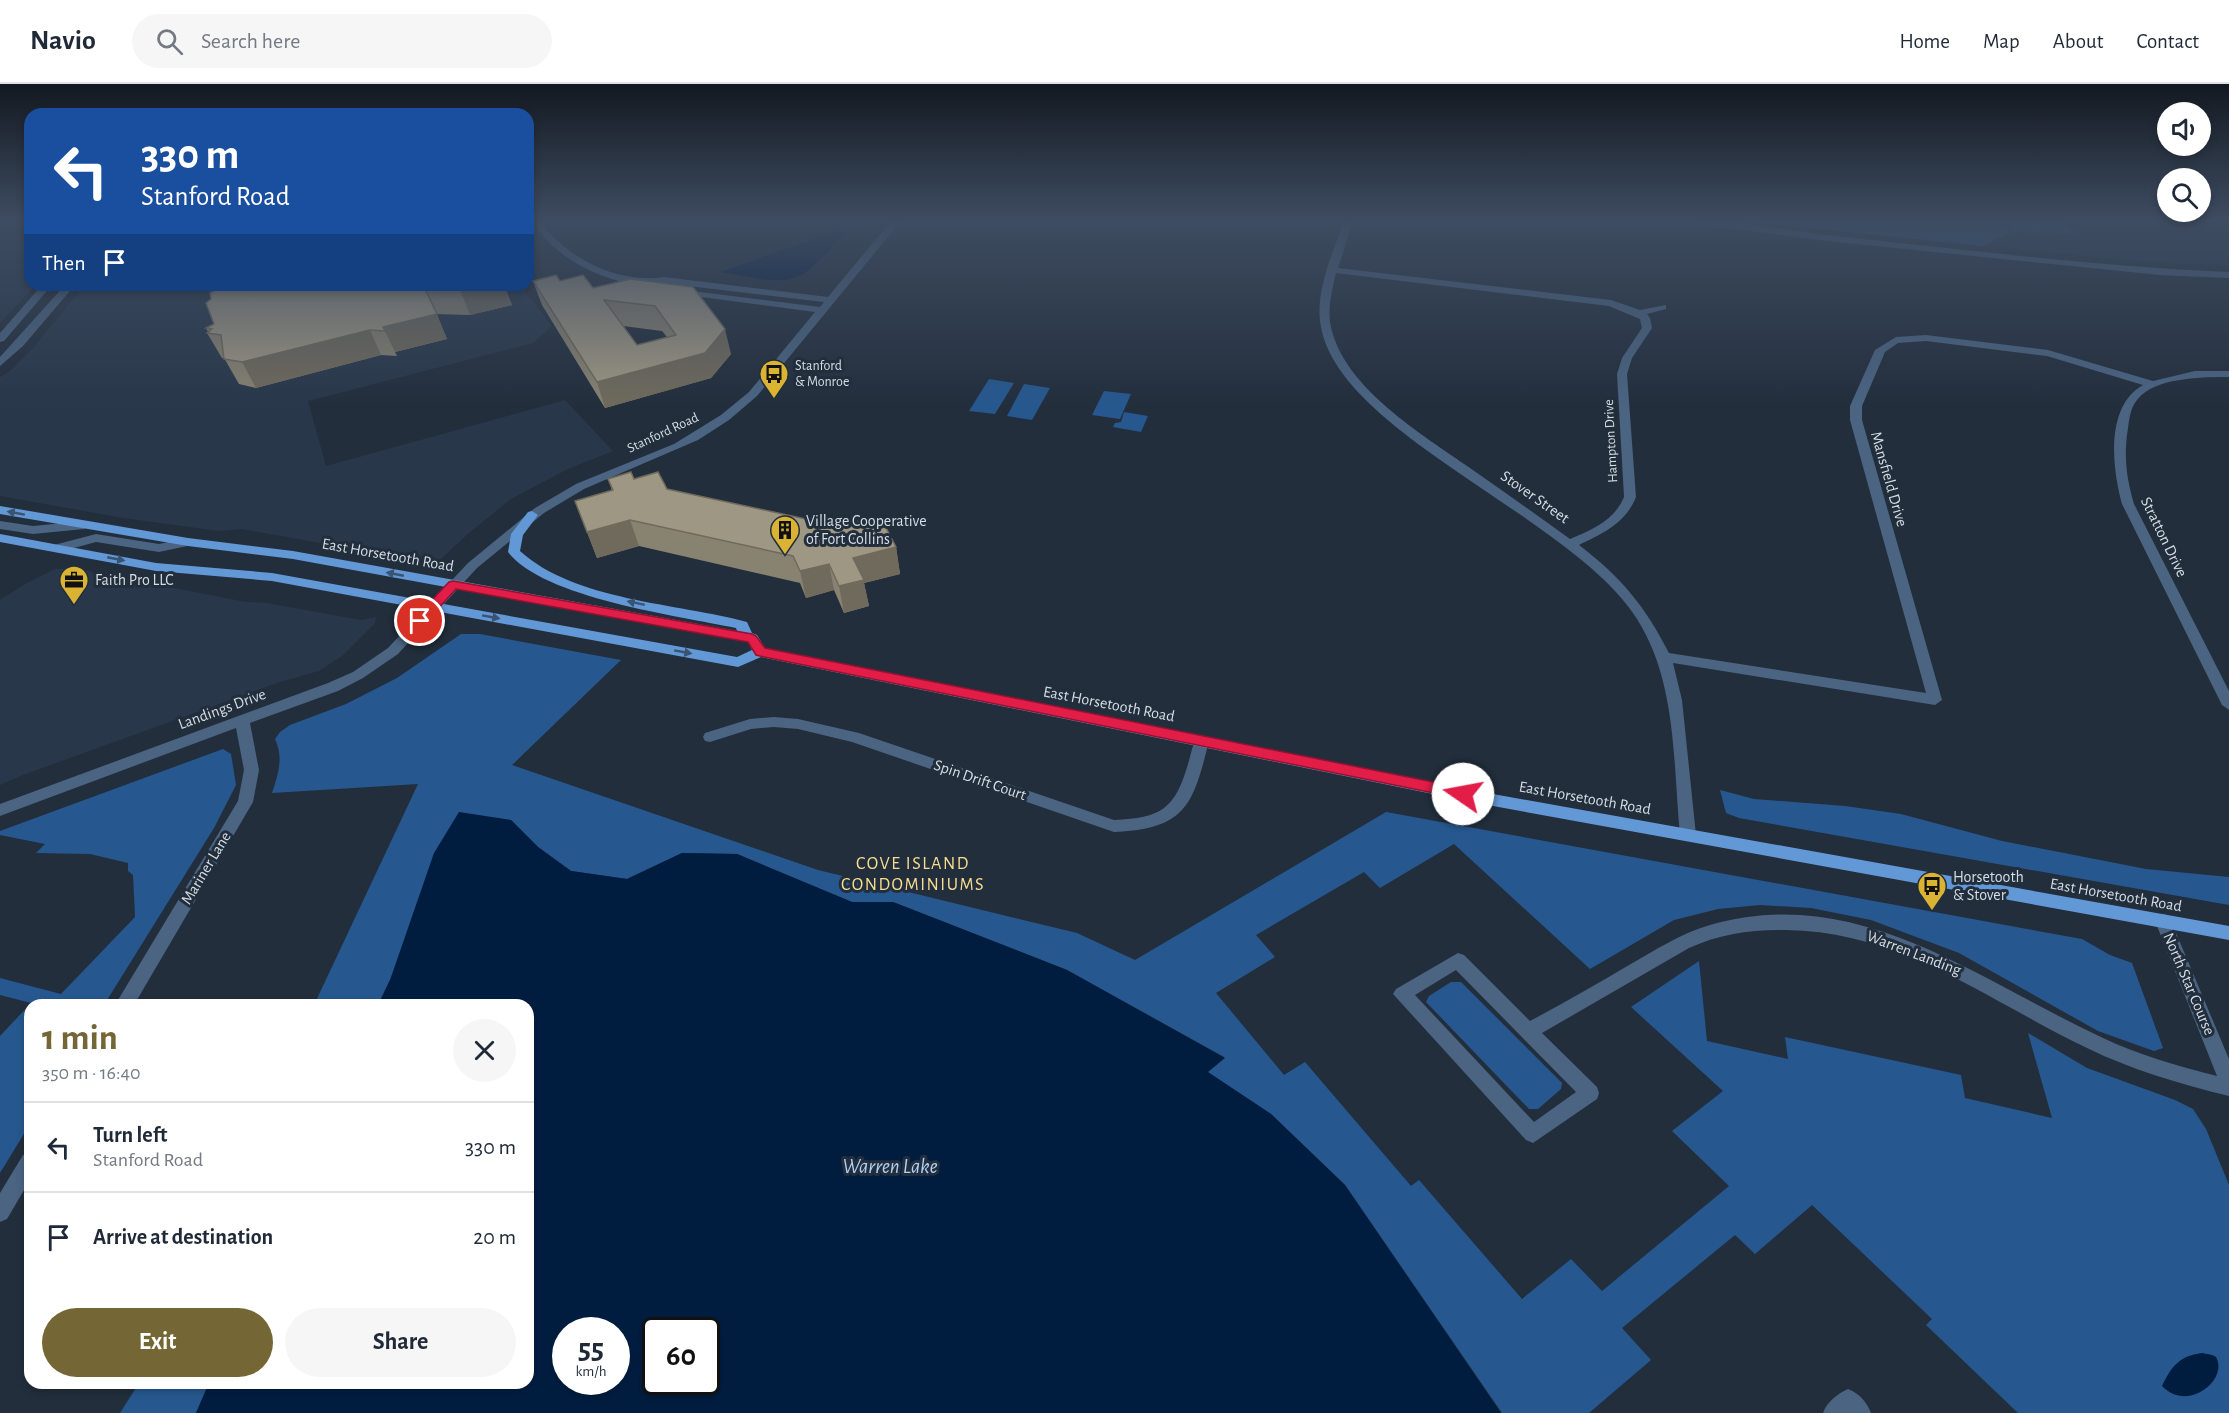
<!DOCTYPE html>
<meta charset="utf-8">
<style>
body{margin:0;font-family:"Alegreya Sans",sans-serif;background:#f6f6f7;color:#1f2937;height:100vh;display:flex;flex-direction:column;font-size:22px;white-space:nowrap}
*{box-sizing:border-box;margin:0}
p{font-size:20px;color:#747a83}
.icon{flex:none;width:33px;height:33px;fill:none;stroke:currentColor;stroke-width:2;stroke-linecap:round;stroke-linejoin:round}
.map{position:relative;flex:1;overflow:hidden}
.panel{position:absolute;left:24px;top:915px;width:510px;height:390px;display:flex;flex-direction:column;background:#fff;border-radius:18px;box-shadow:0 3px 9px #0003}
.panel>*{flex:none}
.guide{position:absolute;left:24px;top:24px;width:510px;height:183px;border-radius:18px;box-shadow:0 3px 9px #0003;background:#1a4fa0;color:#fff;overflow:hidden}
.controls{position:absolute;left:2157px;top:18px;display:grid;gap:12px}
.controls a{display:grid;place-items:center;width:54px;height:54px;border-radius:50%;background:#fff;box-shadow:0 3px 9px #0003;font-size:30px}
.speed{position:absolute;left:552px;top:1233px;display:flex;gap:12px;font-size:30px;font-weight:700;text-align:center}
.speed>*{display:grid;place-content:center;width:78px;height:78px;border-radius:50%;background:#fff;box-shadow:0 3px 9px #0003;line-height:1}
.speed small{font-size:15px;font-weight:400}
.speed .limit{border:3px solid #111;border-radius:9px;background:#fff;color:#111}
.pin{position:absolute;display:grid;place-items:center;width:51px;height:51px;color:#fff;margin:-26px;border:3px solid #fff;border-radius:50%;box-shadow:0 2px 6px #0007}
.me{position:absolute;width:66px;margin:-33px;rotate:282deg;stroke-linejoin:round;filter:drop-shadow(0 0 4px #0008)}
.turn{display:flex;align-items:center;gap:21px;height:126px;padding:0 18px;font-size:27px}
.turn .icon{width:78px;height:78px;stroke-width:2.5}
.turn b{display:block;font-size:42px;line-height:51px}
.then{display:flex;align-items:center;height:57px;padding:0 18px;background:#0003;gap:12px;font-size:22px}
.round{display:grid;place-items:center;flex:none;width:63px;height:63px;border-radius:32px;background:#f6f6f7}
.headline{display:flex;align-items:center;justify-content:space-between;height:102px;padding:0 18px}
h1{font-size:36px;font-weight:700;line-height:45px;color:#746735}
.action{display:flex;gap:12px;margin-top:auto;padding:12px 18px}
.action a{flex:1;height:69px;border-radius:36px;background:#746735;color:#fff;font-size:24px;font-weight:700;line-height:69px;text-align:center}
.action a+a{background:#f6f6f7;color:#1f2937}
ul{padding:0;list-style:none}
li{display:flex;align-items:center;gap:18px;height:90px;padding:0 18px;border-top:2px solid #e0e1e3}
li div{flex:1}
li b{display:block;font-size:22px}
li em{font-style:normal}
header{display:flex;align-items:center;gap:36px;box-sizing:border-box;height:84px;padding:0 30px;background:#fff;border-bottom:2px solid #e0e1e3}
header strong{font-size:28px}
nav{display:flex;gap:33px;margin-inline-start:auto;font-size:21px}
.search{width:420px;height:54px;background:#f6f6f7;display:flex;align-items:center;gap:15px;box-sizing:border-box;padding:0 21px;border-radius:33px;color:#747a83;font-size:22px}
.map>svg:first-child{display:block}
.built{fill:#28374a}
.green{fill:#26588f}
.water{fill:#001d40;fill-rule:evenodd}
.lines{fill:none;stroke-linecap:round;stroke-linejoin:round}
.street{fill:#4a6482;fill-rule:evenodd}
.primary{fill:#6398d7;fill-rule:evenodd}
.wall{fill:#888271;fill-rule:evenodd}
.shaded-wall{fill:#6f6a5c}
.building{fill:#9e9783;stroke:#6f6a5c;stroke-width:1.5;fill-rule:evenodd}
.oneway{fill:#395372}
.route{fill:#e11d48;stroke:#92132f;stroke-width:1.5}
.labels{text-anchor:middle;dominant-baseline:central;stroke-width:6;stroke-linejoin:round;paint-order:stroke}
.far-poi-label{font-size:14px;fill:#d5dde6;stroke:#222e3c;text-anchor:start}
.far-street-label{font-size:14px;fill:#d5dde6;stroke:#222e3c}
.street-label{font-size:16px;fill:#d5dde6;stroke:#222e3c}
.poi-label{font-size:16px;fill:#d5dde6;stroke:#222e3c;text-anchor:start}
.neighbourhood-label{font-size:18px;letter-spacing:1.5px;fill:#f9de91;stroke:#222e3c}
.near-water-label{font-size:21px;font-style:italic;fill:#afcff5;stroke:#222e3c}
</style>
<header>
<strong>Navio</strong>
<div class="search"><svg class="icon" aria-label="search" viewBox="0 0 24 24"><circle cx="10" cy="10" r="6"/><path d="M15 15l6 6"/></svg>Search here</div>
<nav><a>Home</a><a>Map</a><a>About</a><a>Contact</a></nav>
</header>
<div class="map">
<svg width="2229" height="1329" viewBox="0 0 2229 1329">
<rect width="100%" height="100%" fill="#222e3c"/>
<path class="built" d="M0,137h30v64h6l-36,38z
M1746,137h483v44l-86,-3z
M85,201h435l32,41 -19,17 -225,58 18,65 239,-66 48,51 -45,18 -57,30 -42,34 -28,26 -14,3 -186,-33 -22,2 -96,-13 -123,-22v-119l10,-6 22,-22z
M55,485h22l169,33 21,1 94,17 15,-3 -1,6 -33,33 -23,15 -39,11 -257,93 -23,10v-185l25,-16z"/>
<path class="green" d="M1746,137h253l11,11 -27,14z
M2002,137h60l13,12 -63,-1z
M989,295l25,4 -19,31 -26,-3z
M1024,300l26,4 -18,32 -25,-4z
M1104,307l27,3 -11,25 -28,-4z
M1124,328l24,4 -7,16 -28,-5 2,-4 6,-1z
M461,550h19l141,26 -109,105 306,105 259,63 58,27 251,-148 696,127 28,16 22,8 31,85 -9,3 -56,-20 -139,-78 -88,-33 -60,-12 -51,-3 -42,4 -44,11 -84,49 -136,-125 -74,44 -16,-16 -108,63 19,22 -59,36 68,82 21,-13 106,124 8,-6 103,119 49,-40 31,32 127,-105 -57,-55 51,-40 -92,-84 68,-46 8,80 81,18 -3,-22 176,38 4,23 87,20 -24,-85 59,35 88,32 18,9 13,20 23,56v228h-211l-92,-88 6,-6 -120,-114 -57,49 -20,-19 -113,93 29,32 -62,53h-87l-157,-228 -74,-71 -64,-42 17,-15 -157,-87 -174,-68h-41l-115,-48 -55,-1 -55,26 -56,-8 -33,-24 -27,-27 -121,160 -12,25h-64l104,-221 -146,9c6,-18 12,-35 3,-54l5,-7 10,-7 56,-21 51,-26z
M223,665l8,5 5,31 -22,43 -110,177h-74v119l-30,49v-137l31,-33 -31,-8v-17l61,16 74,-77 -2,-42 -5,-4v-8l-38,-9 -54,-1 9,-9 -45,-9v-4z
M1720,706l34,9 91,7 56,8 101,27 144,28 83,8v28l-490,-87 -13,-5z
M1451,898h10l101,101 -1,6 -23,20h-9l-103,-107 3,-6z
M139,1299h70l-13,30h-76z"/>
<path class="water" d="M836,147l9,1c-12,13 -24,29 -39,40 -21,17 -61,3 -86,0z
M459,728l52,8 27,27 33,24 56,8 55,-26 55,1 115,48h41l174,68 158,88 -17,14 63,42 74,71 156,228h-1305l13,-30h319v-378h-150l12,-25 44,-127zM616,1246v52h-50v-52zM706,1246v52h-50v-52z
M2202,1269c4,1 10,1 14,4 13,23 -29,56 -54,29 10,-20 17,-30 40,-33z"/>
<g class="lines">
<path class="street" d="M532,137h8c27,38 78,63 124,56l164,20 63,-76h10l-144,175 -28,24 -31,20 -114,49 -40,24 -67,55 -79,86 -35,24 -25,13 -88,32 9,47 -6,32 -119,203h-19l123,-204 6,-31 -8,-42 -236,88v-12l328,-121 25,-11 35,-24 80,-85 67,-55 41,-24 98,-40 47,-29 28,-23 66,-80 -136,-18 -5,-3 2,-2 144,18 4,-5 -160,-19c-6,1 -12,4 -18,3 -45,-5 -89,-26 -114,-65z
M1344,137h9l-15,47 273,32 29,10 26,-5v4l-19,5 3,4 2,10 -20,30 -5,16 9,123c-11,27 -33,36 -57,48 42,32 66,61 90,108l257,40 -76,-273v-14l25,-56 21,-13 30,-2 122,15 105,31 42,-10h34v6c-25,0 -75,0 -92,23 -8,9 -8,24 -10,35 -3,25 0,45 7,69l95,187v19l-7,-5 -100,-201c-10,-36 -17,-98 21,-119l-96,-29 -121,-15 -28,2 -13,9 -23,54v14l80,280 -7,5 -262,-42 9,37 14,135 -2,4 -6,2 -6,-2 -2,-4c-7,-72 -3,-153 -43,-216 -62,-100 -297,-185 -316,-292 -7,-35 12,-74 23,-106zM1336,189l273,33 31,13 2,9 -20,30 -5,16 7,123c-10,24 -31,32 -54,42 -33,-24 -67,-48 -100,-71 -47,-33 -126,-80 -139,-141 -4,-17 1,-37 5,-54z
M1694,137c50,-1 100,11 150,16 128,13 256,30 385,35v6l-69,-3 -333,-34 -128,-17z
M42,201h10l-48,56 -4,1v-9z
M65,201h10l-52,61 -23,20v-9z
M0,437l33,5 51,-5 6,4 -6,4 -51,5 -33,-5z
M96,450l63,10 29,-6 6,4 -2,3 -33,7 -63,-10 -37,10 -6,-4 1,-3z
M774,633l24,2 61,14 255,87c47,-2 61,-11 74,-56 3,-9 4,-19 9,-27h10l2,4c-16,64 -23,88 -95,91l-262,-90 -54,-13 -24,-2 -23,2 -41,13 -5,-1 -2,-4 2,-4 45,-14z
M2163,830l6,2 2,5 58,138v37c-49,-12 -97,-26 -142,-48 -98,-47 -187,-117 -301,-118 -33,-1 -67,4 -97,18l-147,85 55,54 2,6 -2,6 -64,44 -7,-3 -133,-146 3,-5 62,-36 6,2 66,66c34,-18 67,-37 99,-56 27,-15 52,-32 81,-40 147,-43 268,55 391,112 37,18 77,29 116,39l-62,-155 2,-5zM1456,886l120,122 -42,30 -119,-127z
M30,1069v27l-23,39 -7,3v-29l23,-38z
M1848,1305c11,4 19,13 23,24h-48c4,-11 14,-19 25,-24z"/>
<path class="primary" d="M0,422l188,32 105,13 444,80 -1,-3c-57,-12 -193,-30 -228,-76l3,-18 17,-22 4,-1 6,4 -15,20 -3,16c55,50 157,52 227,71l5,11 5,2 8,13 717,144 747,134v14l-747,-136 -721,-147 -23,10 -466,-86 -116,-10 -156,-29v-8l156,29 116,10 465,84 15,-7 -4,-8 -6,-1 -449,-82 -105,-13 -188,-32z"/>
</g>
<path class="wall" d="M631,195l100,75 -20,24 -106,30 -63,-103 -9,-24h27l33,7zM623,242l39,5 5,6 -30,8z
M228,201h276l8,20 -42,10 -34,-1 11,25 -52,13 2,4 -16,-1 -125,33 -17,-4 -15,-26h-2l-15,-25 1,-1 -2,-4 8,-4 -3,-25z
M608,395h26l33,10 229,58 4,27 -36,9 5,23 -25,7 -10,-23 -28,8 -6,-15 -161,-37 -42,12 -22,-57 37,-10z"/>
<path class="shaded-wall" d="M483,201h21l8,20 -42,10 -10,-25z
M437,230l10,25 -52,13 -12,-25z
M725,245l6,25 -20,24 -106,30 -8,-26z
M370,246l11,25 -125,33 -14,-26z
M630,436l9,26 -42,12 -10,-26z
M896,463l4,27 -36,9 5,23 -25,7 -5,-27 14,-28z
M829,480l5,26 -28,8 -6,-27z"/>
<path class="building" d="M556,191l4,6 23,-6 10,13 38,-9 62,8 32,42 -20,24 -108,29 -64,-101zM604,216l51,6 21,29 -39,10z
M228,201h255l-23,5 -35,-1 12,25 -54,13 2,4 -15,-1 -128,32 -18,-3 -3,-24 -14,-2 5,-4 -6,-1 8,-4 -8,-21 5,-4 -1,-6 10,-6z
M631,388l3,7 24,-7 9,17 171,37 42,-10 16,31 -43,11 11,22 -25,6 -10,-22 -29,7 -7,-15 -163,-36 -43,12 -12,-31 38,-11 -5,-11z"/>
<defs><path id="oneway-solid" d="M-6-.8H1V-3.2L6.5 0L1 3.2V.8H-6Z" transform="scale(1.5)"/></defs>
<g class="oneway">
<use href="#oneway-solid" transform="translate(16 429) rotate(-170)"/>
<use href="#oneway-solid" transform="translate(116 475) rotate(11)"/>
<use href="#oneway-solid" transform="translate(395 490) rotate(-169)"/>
<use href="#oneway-solid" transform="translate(636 519) rotate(-168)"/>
<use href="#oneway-solid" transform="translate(491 533) rotate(10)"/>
<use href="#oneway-solid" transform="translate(683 568) rotate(10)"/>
</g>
<linearGradient id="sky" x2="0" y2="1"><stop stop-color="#131921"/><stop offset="0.42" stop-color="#3e4c61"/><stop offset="1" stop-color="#3e4c61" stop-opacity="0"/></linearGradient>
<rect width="2229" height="323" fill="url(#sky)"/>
<path class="route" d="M453,497l299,53 4,2 9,12 698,140 7,6 -7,5 -703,-143 -4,-1 -8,-13 -292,-53 -32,35h-9l-2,-3 2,-3 34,-36z"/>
<defs>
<g id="bus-pin" transform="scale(1.5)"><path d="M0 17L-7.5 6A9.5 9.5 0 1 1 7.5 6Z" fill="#dbb333" stroke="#222e3c"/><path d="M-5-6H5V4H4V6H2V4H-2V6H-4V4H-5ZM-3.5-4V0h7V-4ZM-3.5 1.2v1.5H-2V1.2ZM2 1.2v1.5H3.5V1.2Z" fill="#111"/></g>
<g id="building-pin" transform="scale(1.5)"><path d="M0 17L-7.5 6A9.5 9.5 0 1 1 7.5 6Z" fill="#dbb333" stroke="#222e3c"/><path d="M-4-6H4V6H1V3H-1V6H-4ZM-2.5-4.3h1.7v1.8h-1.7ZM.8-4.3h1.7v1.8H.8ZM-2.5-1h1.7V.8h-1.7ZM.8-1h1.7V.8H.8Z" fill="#111"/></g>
<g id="office-pin" transform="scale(1.5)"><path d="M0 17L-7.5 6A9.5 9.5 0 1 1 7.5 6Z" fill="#dbb333" stroke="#222e3c"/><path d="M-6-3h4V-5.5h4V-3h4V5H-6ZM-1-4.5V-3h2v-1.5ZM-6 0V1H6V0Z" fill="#111"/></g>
</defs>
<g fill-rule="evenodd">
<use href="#bus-pin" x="774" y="290"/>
<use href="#building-pin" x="785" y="446"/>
<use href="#office-pin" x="74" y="496"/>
<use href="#bus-pin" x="1932" y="802"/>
</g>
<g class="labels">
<g class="far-poi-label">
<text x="795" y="282">Stanford<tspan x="795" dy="16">&amp; Monroe</tspan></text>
</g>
<g class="far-street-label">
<text transform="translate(663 349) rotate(-25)">Stanford Road</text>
<text transform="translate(1611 357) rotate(-93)">Hampton Drive</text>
</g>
<g class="street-label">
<text transform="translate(1889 395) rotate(74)">Mansfield Drive</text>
<text transform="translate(1535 413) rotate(35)">Stover Street</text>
<text transform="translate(2164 453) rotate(64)">Stratton Drive</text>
<text transform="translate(388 471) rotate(10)">East Horsetooth Road</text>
<text transform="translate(1109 620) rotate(11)">East Horsetooth Road</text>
<text transform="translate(222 625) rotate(-20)">Landings Drive</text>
<text transform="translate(980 696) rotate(19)">Spin Drift Court</text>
<text transform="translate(1585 714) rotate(10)">East Horsetooth Road</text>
<text transform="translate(206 784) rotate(-59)">Mariner Lane</text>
<text transform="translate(2116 811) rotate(10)">East Horsetooth Road</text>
<text transform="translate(1914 869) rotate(21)">Warren Landing</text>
<text transform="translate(2189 900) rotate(67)">North Star Course</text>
</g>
<g class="poi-label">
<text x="806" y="437">Village Cooperative<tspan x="806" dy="18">of Fort Collins</tspan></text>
<text x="95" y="496">Faith Pro LLC</text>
<text x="1953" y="793">Horsetooth<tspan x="1953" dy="18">&amp; Stover</tspan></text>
</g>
<g class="neighbourhood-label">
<text x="913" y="780">COVE ISLAND<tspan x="913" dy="21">CONDOMINIUMS</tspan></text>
</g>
<g class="near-water-label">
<text x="890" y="1082">Warren Lake</text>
</g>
</g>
</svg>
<div class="controls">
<a><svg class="icon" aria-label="sound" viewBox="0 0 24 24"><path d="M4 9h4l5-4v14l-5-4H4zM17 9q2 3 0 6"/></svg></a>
<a><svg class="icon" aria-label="search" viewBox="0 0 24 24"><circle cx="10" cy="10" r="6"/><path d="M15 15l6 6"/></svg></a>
</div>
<div class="speed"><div>55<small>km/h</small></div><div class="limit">60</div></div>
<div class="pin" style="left:420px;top:537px;background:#d93025"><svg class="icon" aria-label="arrive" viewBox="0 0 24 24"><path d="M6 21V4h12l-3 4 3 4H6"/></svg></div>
<svg class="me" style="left:1463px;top:710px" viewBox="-20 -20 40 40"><circle r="19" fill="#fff"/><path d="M0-13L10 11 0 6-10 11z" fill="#e11d48"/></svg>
<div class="guide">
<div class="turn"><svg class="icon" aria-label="left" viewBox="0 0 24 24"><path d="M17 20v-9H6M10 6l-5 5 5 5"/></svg><div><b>330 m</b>Stanford Road</div></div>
<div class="then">Then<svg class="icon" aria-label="arrive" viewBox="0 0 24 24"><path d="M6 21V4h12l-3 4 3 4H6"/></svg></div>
</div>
<section class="panel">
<div class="headline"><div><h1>1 min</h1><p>350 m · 16:40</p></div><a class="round"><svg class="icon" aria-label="close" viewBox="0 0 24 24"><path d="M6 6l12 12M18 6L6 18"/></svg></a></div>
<ul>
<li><svg class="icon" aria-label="left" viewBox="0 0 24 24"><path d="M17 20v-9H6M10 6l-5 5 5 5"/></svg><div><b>Turn left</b><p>Stanford Road</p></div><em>330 m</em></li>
<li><svg class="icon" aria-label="arrive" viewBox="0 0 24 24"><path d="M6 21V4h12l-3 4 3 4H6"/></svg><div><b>Arrive at destination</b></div><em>20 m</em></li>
</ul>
<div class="action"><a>Exit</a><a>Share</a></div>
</section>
</div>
